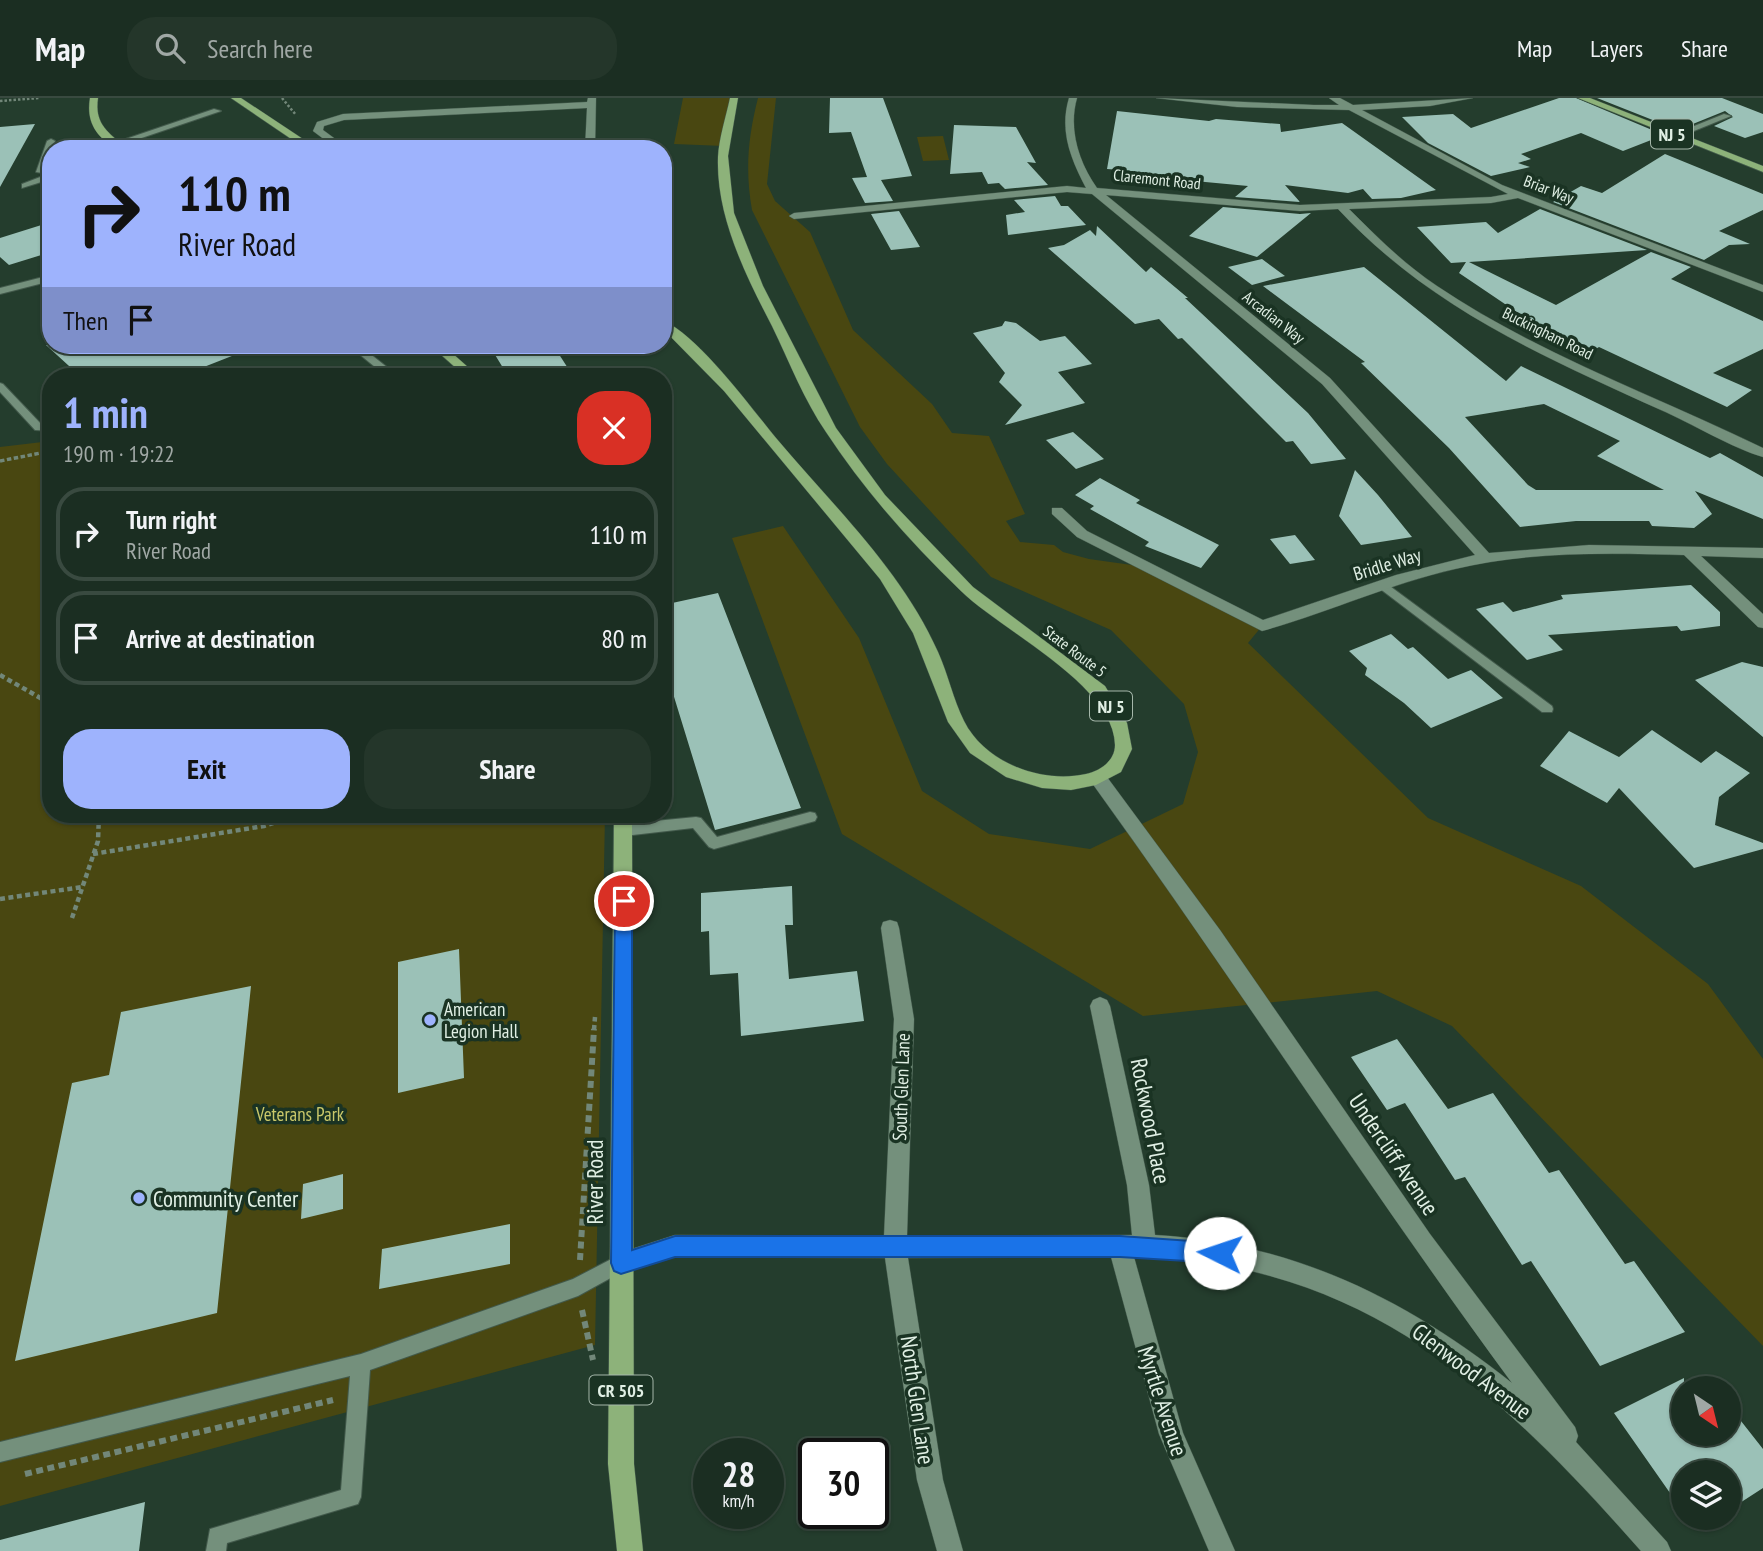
<!DOCTYPE html>
<meta charset="utf-8">
<style>
body{margin:0;font-family:"PT Sans Narrow",sans-serif;background:#24362a;color:#f1f3f6;height:100vh;display:flex;flex-direction:column;font-size:26px;white-space:nowrap}
*{box-sizing:border-box;margin:0}
p{font-size:23px;color:#a0a8a5}
.icon{flex:none;width:38px;height:38px;fill:none;stroke:currentColor;stroke-width:2;stroke-linecap:round;stroke-linejoin:round}
.map{position:relative;flex:1;overflow:hidden}
.panel{position:absolute;left:42px;top:270px;width:630px;height:455px;display:flex;flex-direction:column;background:#1b2e22;border-radius:28px;box-shadow:0 2px 5px #0004,0 0 0 2px #394a40}
.panel>*{flex:none}
.top-card{position:absolute;left:42px;top:42px;width:630px;height:214px;border-radius:28px;box-shadow:0 2px 5px #0004,0 0 0 2px #394a40;background:#9eb3fd;color:#111;overflow:hidden}
.needle{width:46px;rotate:145deg}
.fabs{position:absolute;left:1671px;top:1278px;display:grid;gap:14px}
.fabs a{display:grid;place-items:center;width:70px;height:70px;border-radius:50%;background:#1b2e22;box-shadow:0 2px 5px #0004,0 0 0 2px #394a40;font-size:35px}
.speed{position:absolute;left:693px;top:1340px;display:flex;gap:14px;font-size:35px;font-weight:700;text-align:center}
.speed>*{display:grid;place-content:center;width:91px;height:91px;border-radius:50%;background:#1b2e22;box-shadow:0 2px 5px #0004,0 0 0 2px #394a40;line-height:1}
.speed small{font-size:18px;font-weight:400}
.speed .limit{border:4px solid #111;border-radius:10px;background:#fff;color:#111}
.pin{position:absolute;display:grid;place-items:center;width:60px;height:60px;color:#fff;margin:-30px;border:4px solid #fff;border-radius:50%;box-shadow:0 2px 7px #0007}
.me{position:absolute;width:77px;margin:-38px;rotate:274deg;stroke-linejoin:round;filter:drop-shadow(0 0 5px #0008)}
.turn{display:flex;align-items:center;gap:24px;height:147px;padding:0 21px;font-size:32px}
.turn .icon{width:91px;height:91px;stroke-width:2.5}
.turn b{display:block;font-size:49px;line-height:60px}
.then{display:flex;align-items:center;height:66px;padding:0 21px;background:#0003;gap:14px;font-size:26px}
.round{display:grid;place-items:center;flex:none;width:74px;height:74px;border-radius:28px;background:#24362a}
.head{display:flex;align-items:center;justify-content:space-between;height:119px;padding:0 21px}
h1{font-size:42px;font-weight:600;line-height:52px;color:#9eb3fd}
.button{display:flex;gap:14px;margin-top:auto;padding:14px 21px}
.button a{flex:1;height:80px;border-radius:28px;background:#9eb3fd;color:#111;font-size:28px;font-weight:600;line-height:80px;text-align:center}
.button a+a{background:#24362a;color:#f1f3f6}
ul{padding:0;list-style:none}
li{display:flex;align-items:center;gap:21px;height:94px;margin:0 14px 10px;padding:0 7px;border:4px solid #394a40;border-radius:28px}
li div{flex:1}
li b{display:block;font-size:26px}
li em{font-style:normal}
header{display:flex;align-items:center;gap:42px;box-sizing:border-box;height:98px;padding:0 35px;background:#1b2e22;border-bottom:2px solid #394a40}
header strong{font-size:33px}
nav{display:flex;gap:38px;margin-inline-start:auto;font-size:24px}
.search{width:490px;height:63px;background:#24362a;display:flex;align-items:center;gap:18px;box-sizing:border-box;padding:0 24px;border-radius:28px;color:#a0a8a5;font-size:26px}
.map>svg:first-child{display:block}
.green{fill:#494711}
.building{fill:#9bc1b7;fill-rule:evenodd}
.lines{fill:none;stroke-linecap:round;stroke-linejoin:round}
.service-casing{stroke:#42594b;stroke-width:2}
.minor-casing{stroke:#42594b;stroke-width:1}
.primary-casing{stroke:#42594b;stroke-width:1}
.path-far3{stroke:#728779;stroke-width:2.5;stroke-dasharray:2.5 2;stroke-linecap:butt}
.path-far2{stroke:#728779;stroke-width:3.5;stroke-dasharray:4.5 2.5;stroke-linecap:butt}
.path-far1{stroke:#728779;stroke-width:4.5;stroke-dasharray:5 3.5;stroke-linecap:butt}
.path{stroke:#728779;stroke-width:6;stroke-dasharray:7 4.5;stroke-linecap:butt}
.service{fill:#74907c;fill-rule:evenodd}
.minor{fill:#74907c;fill-rule:evenodd}
.primary{fill:#8db27a;fill-rule:evenodd}
.route{fill:#1a73e8;stroke:#114b97;stroke-width:2}
.poi-dot{fill:#9eb3fd;stroke:#1a3323;stroke-width:2.5}
.labels{text-anchor:middle;dominant-baseline:central;stroke-width:7;stroke-linejoin:round;paint-order:stroke}
.far-street-label{font-size:16px;fill:#e0efe4;stroke:#1a3323}
.shield{fill:#1a3323;stroke:#a5b7aa;stroke-width:2}
.shield-label{font-size:18px;font-weight:bold;fill:#e0efe4}
.street-label{font-size:19px;fill:#e0efe4;stroke:#1a3323}
.poi-label{font-size:19px;fill:#e0efe4;stroke:#1a3323;text-anchor:start}
.park-label{font-size:19px;fill:#cac86a;stroke:#1a3323}
.near-street-label{font-size:23px;fill:#e0efe4;stroke:#1a3323}
.near-poi-label{font-size:23px;fill:#e0efe4;stroke:#1a3323;text-anchor:start}
</style>
<header>
<strong>Map</strong>
<div class="search"><svg class="icon" aria-label="search" viewBox="0 0 24 24"><circle cx="10" cy="10" r="6"/><path d="M15 15l6 6"/></svg>Search here</div>
<nav><a>Map</a><a>Layers</a><a>Share</a></nav>
</header>
<div class="map">
<svg width="1763" height="1453" viewBox="0 0 1763 1453">
<rect width="100%" height="100%" fill="#243d2d"/>
<path class="green" d="M683,0h51l-10,48 -50,-2z
M758,0h18l-9,86 8,17 35,31 43,98 79,74 20,29 37,3 36,78 -19,7 14,21 34,3 9,7 26,7 57,8 116,59 -14,17 180,175 153,68 127,98 55,75v287l-311,-320 -75,-35 -234,25 -301,-182 -110,-296 51,-12 76,112 63,153 67,43 101,15 93,-45 15,-52 -14,-48 -73,-74 -120,-53 -104,-113 -27,-37 -108,-217c-7,-40 -4,-73 6,-112z
M943,38l6,24 -26,1 -6,-24z
M51,343v373h554l-10,531 -595,161v-1059z"/>
<path class="building" d="M830,0h53l29,78 -31,4 12,21 -28,2 -13,-25 15,-1 -16,-45 -22,1z
M1559,0h17l88,37 -41,16 -42,-18 -60,21 10,5 -13,4 12,4 -39,9 -63,-33 -26,-26 51,-3 18,14z
M1597,0h125l41,16v18l-18,6 -31,-12 19,-9 -8,-6 -47,19z
M1117,13l92,10 7,-2 64,5 1,8 61,-9 94,67 -35,8 -29,1 -9,-10 -15,4 -63,-8 15,17 -65,-5 13,-11 -128,-12 1,-4 -14,-1z
M35,26l-35,63v-60z
M954,27l62,2 20,36 -9,-1 21,23 -43,4 -6,-6 -11,1 -6,-12 -32,2z
M1665,56l98,40v16l-44,21 31,13 -21,1 -25,15 -151,-58 28,-16 21,7z
M1055,98l6,10h7l18,19 -78,10 -2,-20 19,-3 -11,-12z
M1223,109l77,7 11,-1 -54,44 -68,-21z
M1540,111l107,41 -178,12 87,43 95,-53 40,15 -20,12 92,42v28l-50,24 39,17 -25,17 -128,-60 -5,3 -58,-25 -77,-52 7,-11 -15,1 -34,-36 69,-5 12,11z
M899,113l21,36 -29,3 -20,-36z
M51,124v30l-42,13 -9,-8v-19z
M1097,128l49,46 5,-5 37,31h-3l123,115 38,46 -35,5 -18,-23 -7,1 -104,-104 -4,1 -19,-20 -24,5 -87,-76 16,-3 26,-15 6,6z
M1262,161l23,17 -33,9 -24,-18z
M1364,169l142,114 15,-15 189,92 10,-5 43,24v42l-68,-28 17,23 -18,14 -42,-2 -3,-5h-73l-56,6 -71,-79 -88,-85 4,-1 -102,-76zM1544,306l76,37 -23,15 67,34h-128l-8,-5 -63,-68z
M1005,223l11,2 24,18 25,-5 27,28 -34,8 27,31 -80,22 17,-20 -23,-23 6,-9 -32,-40 29,-7z
M46,247h210l1,1 -76,30h-101z
M489,247h64l20,31h-48l-3,-4 -14,4z
M1073,334l31,27 -28,10 -30,-29z
M1355,372l23,25 34,42 -51,8 -22,-29z
M1100,380l40,22 -4,3 83,42 -18,23 -56,-22 4,-4 -59,-33 4,-3 -19,-11z
M1295,437l20,25 -25,4 -20,-25z
M1691,487l29,27v14l-39,5 -4,-5 -129,9 15,15 -36,10 -51,-51 27,-7 10,10 50,-13 -2,-4z
M718,495l83,215 -86,22 -52,-169v-56z
M1391,536l17,15 5,-2 35,32 23,-9 32,28 -72,30 -27,-25 -39,-28 2,-7 -18,-17z
M1742,564l21,5v70l-68,-57z
M1652,632l49,33 15,-12 34,22 -31,24 -4,28 48,18v6l-69,19 -75,-80 -12,15 -67,-37 29,-35 50,26z
M792,788l1,39h-8l4,54 68,-8 7,50 -123,15 -3,-63 -28,2 -1,-44 -8,1v-39z
M459,851l5,129 -66,15v-131z
M251,888l-34,327 -202,48 57,-278 37,-8 12,-63z
M1397,941l51,70 45,-16 56,80 10,-3 66,94 9,-3 51,71 -85,34 -69,-105 -9,4 -57,-88 -10,3 -50,-77 -18,7 -36,-53z
M343,1076v35l-42,10 2,-35z
M510,1126v40l-131,25 3,-40z
M1684,1280v55h45v-4l12,-8 22,28v39l-34,22v-38h-45v41l-70,-100z
M145,1404l-6,49h-139v-11z"/>
<g class="lines">
<g class="service-casing">
<path id="service" d="M214,11l7,2 -103,35 -7,-2z
M1724,16l7,2 -52,21 -7,-2z
M51,41l4,2 -10,29h6v9l-29,9v-4l26,-10 -12,-2 11,-31z
M51,177v6l-51,13v-6z
M348,247h11l29,23 1,8h-10l1,-5z
M0,285l3,1 39,41h9v6l-16,-1 -35,-38z
M1383,483l169,125 1,3 -1,3h-10l-163,-124v-6z
M810,714l5,1 2,4 -2,4 -101,28 -5,-2 -16,-19 -69,8 -5,-2 -2,-4 2,-4 5,-2 72,-7 5,1 16,19z
M621,1156l6,3 3,6 -3,6 -49,27 -208,74 -9,127 -3,7 -131,39 -1,8h-20l4,-22 131,-39 9,-114 -350,86v-20l361,-88 212,-75z"/>
</g>
<g class="minor-casing">
<path id="minor" d="M588,0h8l-1,51h-10l2,-41 -243,12 -20,6 -1,4 26,19h-12l-24,-18 4,-9 26,-8 244,-12z
M1069,0h8c-9,31 2,65 20,90l203,17 191,-8 17,-3 -159,-84 -112,-3 -81,-9 158,7h25l-10,-7h11l13,7 120,-7 -43,8 -68,4 140,75 261,100v7l-245,-94 -27,5 -142,6c28,28 55,55 88,77 101,68 217,109 326,162v9c-29,-8 -72,-34 -102,-47 -119,-54 -232,-103 -323,-201l-38,2 -194,-16 224,183 159,175 100,-8 174,3v10l-62,-2 62,58v14l-5,-1 -74,-72c-76,-2 -154,-4 -229,14 -66,15 -128,44 -193,62l-185,-94 -25,-23v-6h10l25,23 176,89 133,-45 79,-20 -153,-171 -230,-190 -25,-2 -273,27 -5,-3 5,-3 273,-27 19,2c-15,-29 -27,-57 -17,-90z
M1098,674l6,1 116,157 210,304 145,193 3,9 -2,6 91,100 4,9h-30c-144,-163 -278,-290 -507,-294l49,176 52,118h-26l-50,-117 -48,-177 -203,1 35,222 20,71h-26l-20,-71 -32,-222 -210,-1 -54,17 -8,-3 -3,-8 3,-8 62,-20 209,1 10,-217 -13,-91 2,-6 7,-2 7,2 2,6 15,91 -7,217 225,-1 -5,-50 -37,-179 3,-6 7,-3 7,3 3,6 39,179 6,50c137,8 250,63 357,148 -145,-197 -277,-402 -420,-600l-2,-5z"/>
</g>
<g class="primary-casing">
<path id="primary" d="M90,0h8c-4,27 11,35 30,51h-12c-20,-13 -30,-27 -26,-51z
M231,0h10l77,51h-12z
M730,0h8l-10,58 6,57 29,73 73,142 49,67 88,92 132,99 22,37 5,26 -11,23 -25,13 -25,5 -29,-2 -36,-11 -36,-24 -22,-31 -35,-89 -33,-54 -156,-188 -61,-62v-9c38,19 85,84 113,118 57,68 125,131 162,214 10,22 15,47 26,69 21,42 78,63 122,53 14,-3 29,-13 29,-29 -1,-60 -113,-114 -154,-154 -50,-48 -97,-101 -135,-159 -22,-32 -37,-71 -54,-106 -27,-52 -56,-110 -54,-169 1,-19 8,-40 12,-59z
M1578,0h12l173,68v6z
M430,247h13l35,31h-13z
M614,716h18l2,650 9,87h-26l-9,-87z"/>
</g>
<path class="path-far3" d="M282,0l14,17
M0,3l39,-3"/>
<path class="path-far2" d="M0,363l51,-10"/>
<path class="path-far1" d="M0,577l51,29
M93,756l171,-28 36,-12
M0,801l82,-12
M72,820l26,-77 1,-27
M594,932l1,-13"/>
<path class="path" d="M580,1162l14,-231
M582,1212l11,50
M25,1376l308,-74"/>
<use href="#service" class="service"/>
<use href="#minor" class="minor"/>
<use href="#primary" class="primary"/>
</g>
<path class="route" d="M624,796l8,7v349l43,-14h445l100,7 7,3 3,7 -3,7 -7,3 -100,-6h-445l-54,17 -7,-3 -3,-8 4,-362z"/>
<g class="poi-dot">
<circle cx="430" cy="922" r="7"/>
<circle cx="139" cy="1100" r="7"/>
</g>
<g class="labels">
<g class="far-street-label">
<text transform="translate(1157 81) rotate(6)">Claremont Road</text>
<text transform="translate(1549 91) rotate(21)">Briar Way</text>
<text transform="translate(1274 219) rotate(38)">Arcadian Way</text>
<text transform="translate(1548 235) rotate(26)">Buckingham Road</text>
<text transform="translate(1075 553) rotate(37)">State Route 5</text>
</g>
<g class="shield">
<rect x="1651" y="21.5" width="42" height="29" rx="5"/>
<rect x="1090" y="593.5" width="42" height="29" rx="5"/>
<rect x="589.5" y="1277.5" width="63" height="29" rx="5"/>
</g>
<g class="shield-label">
<text x="1672" y="36">NJ 5</text>
<text x="1111" y="608">NJ 5</text>
<text x="621" y="1292">CR 505</text>
</g>
<g class="street-label">
<text transform="translate(1387 466) rotate(-17)">Bridle Way</text>
<text transform="translate(901 989) rotate(-88)">South Glen Lane</text>
</g>
<g class="poi-label">
<text x="444" y="911">American<tspan x="444" dy="22">Legion Hall</tspan></text>
</g>
<g class="park-label">
<text x="300" y="1016">Veterans Park</text>
</g>
<g class="near-street-label">
<text transform="translate(1151 1023) rotate(79)">Rockwood Place</text>
<text transform="translate(1394 1056) rotate(56)">Undercliff Avenue</text>
<text transform="translate(594 1084) rotate(-90)">River Road</text>
<text transform="translate(1472 1273) rotate(37)">Glenwood Avenue</text>
<text transform="translate(918 1302) rotate(82)">North Glen Lane</text>
<text transform="translate(1163 1303) rotate(72)">Myrtle Avenue</text>
</g>
<g class="near-poi-label">
<text x="153" y="1100">Community Center</text>
</g>
</g>
</svg>
<div class="fabs">
<a><svg class="needle" viewBox="-14 -14 28 28"><path d="M0-13l5 13h-10z" fill="#e53935"/><path d="M0 13l5-13h-10z" fill="#a0a8a5"/></svg></a>
<a><svg class="icon" aria-label="layers" viewBox="0 0 24 24"><path d="M12 4l9 5-9 5-9-5zM3 14l9 5 9-5"/></svg></a>
</div>
<div class="speed"><div>28<small>km/h</small></div><div class="limit">30</div></div>
<div class="pin" style="left:624px;top:803px;background:#d93025"><svg class="icon" aria-label="arrive" viewBox="0 0 24 24"><path d="M6 21V4h12l-3 4 3 4H6"/></svg></div>
<svg class="me" style="left:1220px;top:1155px" viewBox="-20 -20 40 40"><circle r="19" fill="#fff"/><path d="M0-13L10 11 0 6-10 11z" fill="#1a73e8"/></svg>
<div class="top-card">
<div class="turn"><svg class="icon" aria-label="right" viewBox="0 0 24 24"><path d="M7 20v-9h11M14 6l5 5-5 5"/></svg><div><b>110 m</b>River Road</div></div>
<div class="then">Then<svg class="icon" aria-label="arrive" viewBox="0 0 24 24"><path d="M6 21V4h12l-3 4 3 4H6"/></svg></div>
</div>
<section class="panel">
<div class="head"><div><h1>1 min</h1><p>190 m · 19:22</p></div><a class="round" style="background:#d93025;color:#fff"><svg class="icon" aria-label="close" viewBox="0 0 24 24"><path d="M6 6l12 12M18 6L6 18"/></svg></a></div>
<ul>
<li><svg class="icon" aria-label="right" viewBox="0 0 24 24"><path d="M7 20v-9h11M14 6l5 5-5 5"/></svg><div><b>Turn right</b><p>River Road</p></div><em>110 m</em></li>
<li><svg class="icon" aria-label="arrive" viewBox="0 0 24 24"><path d="M6 21V4h12l-3 4 3 4H6"/></svg><div><b>Arrive at destination</b></div><em>80 m</em></li>
</ul>
<div class="button"><a>Exit</a><a>Share</a></div>
</section>
</div>
